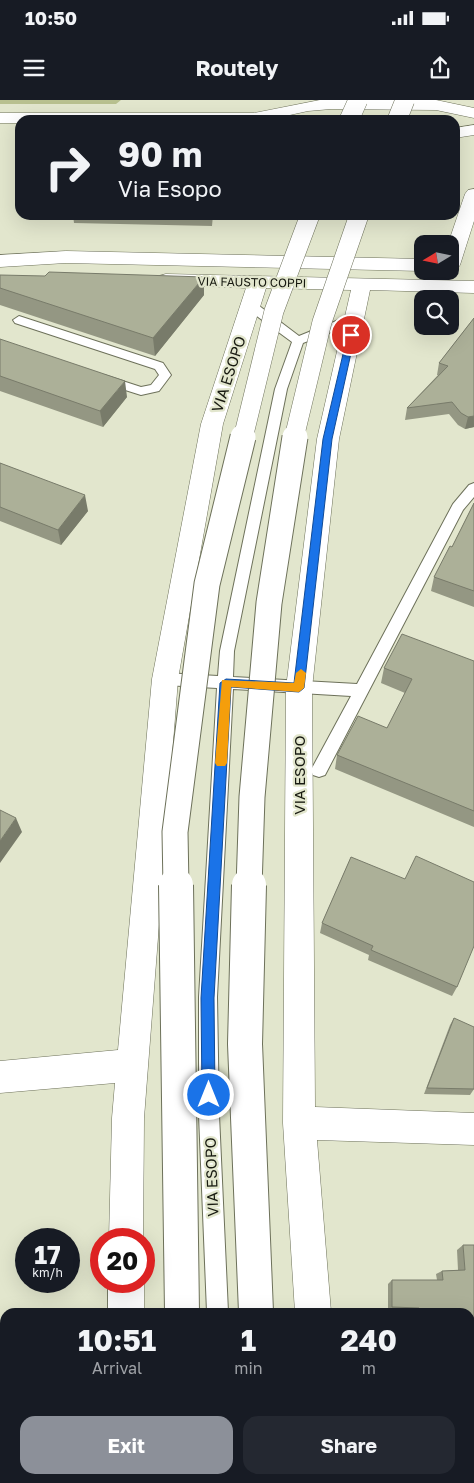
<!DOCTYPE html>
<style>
body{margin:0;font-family:"Golos Text",sans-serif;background:#242831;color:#f1f3f6;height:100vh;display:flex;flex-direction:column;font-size:19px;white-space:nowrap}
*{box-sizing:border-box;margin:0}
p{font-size:16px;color:#9ea1a6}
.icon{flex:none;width:28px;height:28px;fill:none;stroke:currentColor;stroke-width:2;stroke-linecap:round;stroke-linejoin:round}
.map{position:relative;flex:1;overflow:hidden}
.details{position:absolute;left:0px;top:1208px;width:475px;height:176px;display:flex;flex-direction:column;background:#171b24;border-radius:15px 15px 0 0;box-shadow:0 5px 20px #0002}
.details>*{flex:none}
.guide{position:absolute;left:15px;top:15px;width:445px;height:105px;border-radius:15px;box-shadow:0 5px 20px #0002;background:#171b24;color:#f1f3f6;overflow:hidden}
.needle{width:32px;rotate:260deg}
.controls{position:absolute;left:414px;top:135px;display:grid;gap:10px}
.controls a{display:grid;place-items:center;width:45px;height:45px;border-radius:10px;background:#171b24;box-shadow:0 5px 20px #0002;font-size:25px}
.speed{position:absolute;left:15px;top:1128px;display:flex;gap:10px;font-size:25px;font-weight:700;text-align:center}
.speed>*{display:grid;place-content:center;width:65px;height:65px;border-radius:50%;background:#171b24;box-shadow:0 5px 20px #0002;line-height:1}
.speed small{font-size:12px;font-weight:400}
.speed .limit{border:8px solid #d22;background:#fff;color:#111}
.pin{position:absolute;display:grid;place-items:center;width:42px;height:42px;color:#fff;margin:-21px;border:2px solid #fff;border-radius:50%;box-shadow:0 1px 5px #0007}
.me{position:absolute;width:55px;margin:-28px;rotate:0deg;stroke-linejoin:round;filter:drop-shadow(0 0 4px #0008)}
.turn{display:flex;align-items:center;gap:18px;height:105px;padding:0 20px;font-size:22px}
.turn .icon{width:65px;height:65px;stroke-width:2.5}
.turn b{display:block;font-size:35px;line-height:42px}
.eta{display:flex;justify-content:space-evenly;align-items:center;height:85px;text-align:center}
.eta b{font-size:30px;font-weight:700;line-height:35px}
.primary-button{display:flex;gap:10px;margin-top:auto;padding:10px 20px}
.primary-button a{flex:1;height:58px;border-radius:15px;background:#8c9099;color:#fff;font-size:20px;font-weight:700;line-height:58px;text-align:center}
.primary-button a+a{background:#242831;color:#f1f3f6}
.status{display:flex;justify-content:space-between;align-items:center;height:35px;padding:0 25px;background:#171b24;direction:ltr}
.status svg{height:14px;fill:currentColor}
header{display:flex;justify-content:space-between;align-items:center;height:65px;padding:0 20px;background:#171b24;font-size:22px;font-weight:700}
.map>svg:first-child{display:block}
.green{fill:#b8c08f}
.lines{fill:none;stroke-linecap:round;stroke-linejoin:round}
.lane-casing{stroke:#6d715a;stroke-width:2}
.street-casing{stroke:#6d715a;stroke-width:1}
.highway-casing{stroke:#6d715a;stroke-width:1}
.lane{fill:#fff;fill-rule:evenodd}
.street{fill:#fff;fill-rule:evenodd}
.highway{fill:#fff;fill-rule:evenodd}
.highway-bridge-far2-casing{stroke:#6d715a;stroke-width:20;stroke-linecap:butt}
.highway-bridge-far1-casing{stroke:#6d715a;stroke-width:27;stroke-linecap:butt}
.highway-bridge-casing{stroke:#6d715a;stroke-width:36;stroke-linecap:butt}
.highway-bridge-far2{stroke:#fff;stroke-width:19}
.highway-bridge-far1{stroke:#fff;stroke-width:25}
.highway-bridge{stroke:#fff;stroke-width:34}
.wall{fill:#949783}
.shaded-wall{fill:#787b6a}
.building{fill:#acb098;stroke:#787b6a}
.route{fill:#1a73e8;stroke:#114b97}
.slow{fill:#f59e0b}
.labels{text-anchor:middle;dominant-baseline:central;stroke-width:4.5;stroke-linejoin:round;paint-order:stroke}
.far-street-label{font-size:12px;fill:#181a11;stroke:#e2e6cd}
.street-label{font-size:15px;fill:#181a11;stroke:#e2e6cd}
</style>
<div class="status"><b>10:50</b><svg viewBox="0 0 49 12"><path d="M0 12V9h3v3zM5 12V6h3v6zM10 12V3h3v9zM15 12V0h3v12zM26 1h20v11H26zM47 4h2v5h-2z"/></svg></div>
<header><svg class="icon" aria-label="menu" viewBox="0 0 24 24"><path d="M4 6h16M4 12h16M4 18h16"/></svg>Routely<svg class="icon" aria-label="share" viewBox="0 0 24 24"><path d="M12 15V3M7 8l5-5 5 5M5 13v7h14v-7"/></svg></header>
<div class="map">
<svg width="474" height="1383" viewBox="0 0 474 1383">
<rect width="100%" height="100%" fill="#e2e6cd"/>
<path class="green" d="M0,0h121l-5,4h-116z"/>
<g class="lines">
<g class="lane-casing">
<path id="lane" d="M250,201l4,1 45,34 52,-21 4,-1 6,4 -2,3 -56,22 -16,46 -53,262 -1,26 124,7 96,-180 16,-19 5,-2v14l-11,13 -138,265 -6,2 -6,-2 -2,-5 40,-74 -118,-7 -16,308 2,118 9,197h-21l-8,-197v-118l18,-309 -52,-3 -5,-2 -3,-4 3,-4 5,-2 53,3 2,-25 55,-262 17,-47 -46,-34 -2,-3z
M19,216l144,47 8,12 -12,16 -18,4 -41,-13 -2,-3 2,-3 4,-1 37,12 10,-2 8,-10 -4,-6 -140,-46 -2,-3z
M5,1245v22l-5,1v-22z
M212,1379h22v4h-22z"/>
</g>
<g class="street-casing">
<path id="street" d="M320,0h116l38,8v10l-38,-8 -105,-1 -23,2 -41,9h-247v3h-20v-10h254z
M474,25v10l-19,3v-10z
M474,89v32l-14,44 -3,4 -7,2v-27h-2l17,-50 3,-4z
M66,151l356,8v12l-356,-8 -66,4v-12z
M166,174l308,7v12l-104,-3 -31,149 -27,249 3,419 159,6v32l-157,-5 14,172h-36l-12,-189 3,-435 31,-249 34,-149 -85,-2 -43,136 -45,255 -34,439 -1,121h-34l3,-121 3,-35 -115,10v-32l118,-11 34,-371 49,-255 45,-136 -87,-4 -3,-4 3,-4z
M108,1181h36v31h-36z
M105,1379h38v4h-38z
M306,1379h38v4h-38z"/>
</g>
<g class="highway-casing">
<path id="highway" d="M167,1379h38v4h-38z
M247,1379h38v4h-38z"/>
</g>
<use href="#lane" class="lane"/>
<use href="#street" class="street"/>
<use href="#highway" class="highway"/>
<g class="highway-bridge-far2-casing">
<path id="highway-bridge-far2" d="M349,20l9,-20
M397,20l8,-20
M243,338l31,-127 36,-96
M294,338l28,-116 37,-107"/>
</g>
<g class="highway-bridge-far1-casing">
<path id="highway-bridge-far1" d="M176,787l-1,-55 32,-248 36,-147
M249,787l3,-90 17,-194 26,-166"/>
</g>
<g class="highway-bridge-casing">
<path id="highway-bridge" d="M176,785l6,427
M249,785l-4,159 11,268"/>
</g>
<use href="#highway-bridge-far2" class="highway-bridge-far2"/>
<use href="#highway-bridge-far1" class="highway-bridge-far1"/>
<use href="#highway-bridge" class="highway-bridge"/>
</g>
<path class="wall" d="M73,115h140l-1,11 -138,-3z
M0,175l204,20 -49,61 -155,-51z
M474,218v109l-9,2 -7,-4 -9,-11 -44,6 2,-12 31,-33h-1l2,-12z
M0,239l127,58 -24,30 -103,-36z
M0,363l88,48 -27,34 -61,-24z
M474,403v104l-43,-16 3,-14 18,-30z
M474,561v166l-139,-58 2,-14 50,-27 18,-35 -24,-10 3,-15z
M351,757l106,130 -5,9 -84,-36 1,-5 -49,-22 2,-10z
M454,918l20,71 -4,6 -46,-1 26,-69z
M463,1145l7,67h-56v-2h-26v-26l4,-4h45l-1,-6 6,-3 16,-1 -1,-20z
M470,1364h4v19h-53v-4h49z"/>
<path class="shaded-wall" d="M204,177v18l-49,61 -2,-18z
M125,281l2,16 -24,30 -3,-16z
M474,316v11l-9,2 3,-12z
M85,395l3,16 -27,34 -3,-15z
M16,718l6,14 -22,31v-22z
M91,1379h2v4h-3z"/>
<path class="building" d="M92,19l50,1h-51z
M49,172l155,5 -51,61 -153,-50v-13l45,1z
M474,218v98l-6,1 -7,-4 -9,-11 -45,6 41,-42 -9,-3z
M0,239l125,42 -25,30 -100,-35z
M0,363l85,32 -27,35 -58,-23z
M474,403v88l-40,-14 16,-31 2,1z
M402,534l72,27v150l-137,-56 21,-39 29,12 25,-49 -28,-11z
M0,710l16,8 -16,23z
M416,756l58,26v64l-17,41 -86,-37 2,-4 -51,-23 29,-66 54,22z
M454,918l20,9v62l-47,-1z
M463,1145h11v162h-4v-95h-50l-1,-4 -27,-1v-27h51l-1,-9 23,-1z
M0,1336h5v43h86l-1,4h-90z
M470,1366h4v17h-48v-4h44z"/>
<path class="route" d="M348,233l7,2 -23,104 -28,249 -5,4 -68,-5 -17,311 1,97 -2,5 -4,2 -5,-2 -2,-5 -1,-97 19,-315 6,-4 68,4 29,-244z"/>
<path class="slow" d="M301,569l5,4 -2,15 -5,4 -68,-5 -4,76 -2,3h-8l-2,-3 7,-83 72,3 2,-10z"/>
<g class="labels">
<g class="far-street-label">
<text transform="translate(252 182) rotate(1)">VIA FAUSTO COPPI</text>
</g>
<g class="street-label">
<text transform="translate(228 274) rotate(-72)">VIA ESOPO</text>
<text transform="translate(299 675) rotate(-90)">VIA ESOPO</text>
<text transform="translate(211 1077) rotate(-92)">VIA ESOPO</text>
</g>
</g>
</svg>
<div class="controls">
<a><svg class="needle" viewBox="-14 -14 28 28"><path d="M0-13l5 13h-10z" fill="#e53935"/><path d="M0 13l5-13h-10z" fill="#9ea1a6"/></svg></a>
<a><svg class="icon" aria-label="search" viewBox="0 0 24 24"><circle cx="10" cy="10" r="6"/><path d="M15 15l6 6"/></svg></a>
</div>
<div class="speed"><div>17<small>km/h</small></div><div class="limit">20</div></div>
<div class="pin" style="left:351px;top:235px;background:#d93025"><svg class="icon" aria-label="arrive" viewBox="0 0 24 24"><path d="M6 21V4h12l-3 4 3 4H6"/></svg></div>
<svg class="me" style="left:209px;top:995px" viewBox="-20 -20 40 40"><circle r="17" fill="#1a73e8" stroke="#fff" stroke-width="3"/><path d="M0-11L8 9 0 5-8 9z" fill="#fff"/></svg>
<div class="guide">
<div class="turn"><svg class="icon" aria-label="right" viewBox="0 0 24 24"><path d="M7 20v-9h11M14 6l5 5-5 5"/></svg><div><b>90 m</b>Via Esopo</div></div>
</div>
<section class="details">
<div class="eta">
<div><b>10:51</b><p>Arrival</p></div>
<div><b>1</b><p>min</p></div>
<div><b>240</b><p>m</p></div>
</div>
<div class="primary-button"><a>Exit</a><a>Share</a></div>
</section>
</div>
